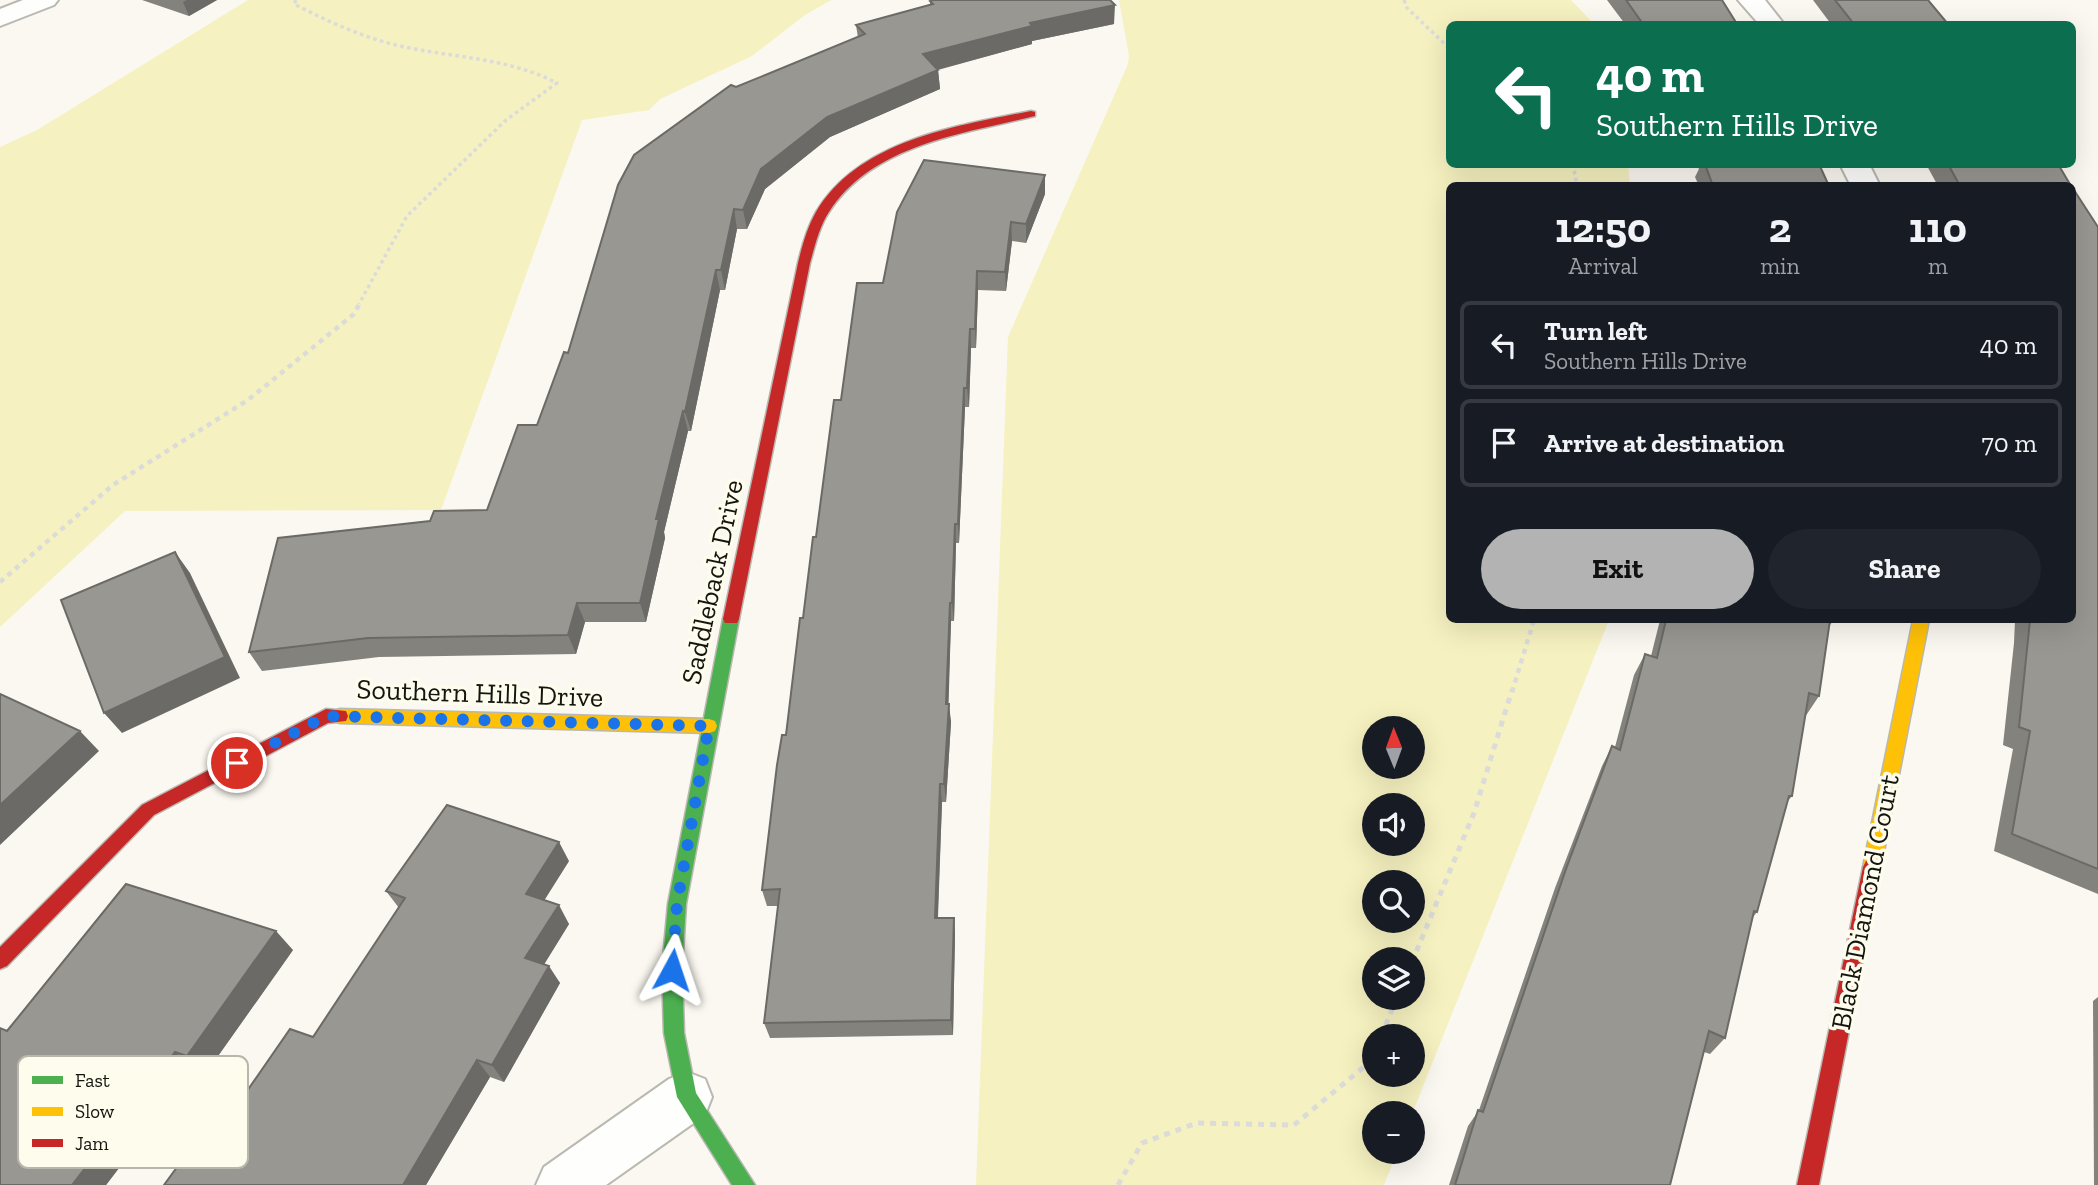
<!DOCTYPE html>
<meta charset="utf-8">
<style>
body{margin:0;font-family:"Zilla Slab",serif;background:#20242c;color:#f1f3f6;height:100vh;display:flex;flex-direction:column;font-size:26px;white-space:nowrap}
*{box-sizing:border-box;margin:0}
p{font-size:23px;color:#9ea1a6}
.icon{flex:none;width:38px;height:38px;fill:none;stroke:currentColor;stroke-width:2;stroke-linecap:round;stroke-linejoin:round}
.map{position:relative;flex:1;overflow:hidden}
.side{position:absolute;left:1446px;top:182px;width:630px;height:441px;display:flex;flex-direction:column;background:#171b24;border-radius:10px;box-shadow:0 7px 28px #0002}
.side>*{flex:none}
.guide{position:absolute;left:1446px;top:21px;width:630px;height:147px;border-radius:10px;box-shadow:0 7px 28px #0002;background:#0b6e4f;color:#fff;overflow:hidden}
.needle{width:46px;rotate:359deg}
.tools{position:absolute;left:1362px;top:716px;display:grid;gap:14px}
.tools a{display:grid;place-items:center;width:63px;height:63px;border-radius:50%;background:#171b24;box-shadow:0 7px 28px #0002;font-size:35px}
.pin{position:absolute;display:grid;place-items:center;width:60px;height:60px;color:#fff;margin:-30px;border:4px solid #fff;border-radius:50%;box-shadow:0 2px 7px #0007}
.me{position:absolute;width:77px;margin:-38px;rotate:5deg;stroke-linejoin:round;filter:drop-shadow(0 0 5px #0008)}
.turn{display:flex;align-items:center;gap:24px;height:147px;padding:0 35px;font-size:32px}
.turn .icon{width:91px;height:91px;stroke-width:2.5}
.turn b{display:block;font-size:49px;line-height:60px}
.eta{display:flex;justify-content:space-evenly;align-items:center;height:119px;text-align:center}
.eta b{font-size:42px;font-weight:700;line-height:49px}
.button{display:flex;gap:14px;margin-top:auto;padding:14px 35px}
.button a{flex:1;height:80px;border-radius:42px;background:#b2b3b2;color:#111;font-size:28px;font-weight:700;line-height:80px;text-align:center}
.button a+a{background:#20242c;color:#f1f3f6}
ul{padding:0;list-style:none}
li{display:flex;align-items:center;gap:21px;height:88px;margin:0 14px 10px;padding:0 21px;border:4px solid #363941;border-radius:10px}
li div{flex:1}
li b{display:block;font-size:26px}
li em{font-style:normal}
.map>svg:first-child{display:block}
.green{fill:#f5f1c0;fill-rule:evenodd}
.lines{fill:none;stroke-linecap:round;stroke-linejoin:round}
.street-casing{stroke:#b9b8b1;stroke-width:4}
.fast-casing{stroke:#b9b8b1;stroke-width:3}
.slow-casing{stroke:#b9b8b1;stroke-width:3}
.jam-casing{stroke:#b9b8b1;stroke-width:3}
.path-far2{stroke:#dbdbd9;stroke-width:3.5;stroke-dasharray:3.5 3.5;stroke-linecap:butt}
.path-far1{stroke:#dbdbd9;stroke-width:4.5;stroke-dasharray:5 5;stroke-linecap:butt}
.path{stroke:#dbdbd9;stroke-width:5;stroke-dasharray:6 6;stroke-linecap:butt}
.street{fill:#fefefd;fill-rule:evenodd}
.fast{fill:#4caf50;fill-rule:evenodd}
.slow{fill:#ffc107;fill-rule:evenodd}
.jam{fill:#c62828;fill-rule:evenodd}
.wall{fill:#84827d}
.shaded-wall{fill:#6b6a66}
.building{fill:#999791;stroke:#6b6a66;stroke-width:2}
.route{stroke:#1a73e8;stroke-width:12;stroke-dasharray:0 21.6}
.labels{text-anchor:middle;dominant-baseline:central;stroke-width:7;stroke-linejoin:round;paint-order:stroke}
.street-label{font-size:28px;fill:#151510;stroke:#fdfced}
.key{fill:#fdfced;stroke:#b7b7ab;stroke-width:2}
.key-label{font-size:19px;fill:#151510}
</style>
<div class="map">
<svg width="2098" height="1185" viewBox="0 0 2098 1185">
<rect width="100%" height="100%" fill="#faf8f0"/>
<path class="green" d="M248,0h583l-26,15 -53,41 -92,43 -11,11 -67,10 -141,390 -316,1 -125,116v-480l37,-17z
M1119,0h452l23,24h-145v140l179,1 2,20 -181,1v434h160l-197,494 -38,-1v39h23l-13,33h-408l32,-848 120,-273 1,-8zM1412,728v38h-38v-38zM1412,805v39h-38v-39zM1412,882v38h-38v-38zM1412,959v39h-38v-39zM1374,1036h38v38h-38z"/>
<g class="lines">
<g class="street-casing">
<path id="street" d="M23,0h35l-4,5 -54,21v-17z
M1738,0h27l19,24h-25z
M1840,164h29l11,22h-29z
M687,1072l18,7 7,18 -7,18 -99,70h-70l8,-18 125,-88z"/>
</g>
<g class="fast-casing">
<path id="fast" d="M731,613l6,2 2,4 -53,285 -4,65 2,64 12,60 59,92h-23l-55,-88 -13,-64 -2,-64 6,-65 55,-285 2,-4z"/>
</g>
<g class="slow-casing">
<path id="slow" d="M1913,620h16l-48,247 -3,6 -6,2 -6,-2 -3,-6z
M340,709l369,10 6,2 2,5 -2,5 -6,2 -369,-10 -6,-2 -2,-5 2,-5z"/>
</g>
<g class="jam-casing">
<path id="jam" d="M1031,111l4,1v4c-72,18 -162,28 -206,96 -10,15 -14,34 -19,51l-71,356 -2,4h-12l-2,-4 75,-356c4,-17 9,-35 18,-51 43,-72 140,-86 215,-101z
M326,709l20,2 2,5 -2,5 -18,2 -174,92 -147,151 -7,3v-22l142,-142z
M1872,859l6,2 3,6 -62,318h-22l66,-318 3,-6z"/>
</g>
<path class="path-far2" d="M296,0l-2,4c35,18 72,35 111,43 52,11 103,11 152,36l-51,37 -99,96 -48,88
M1404,0l3,8 42,40
M1573,164l4,22"/>
<path class="path-far1" d="M0,582l113,-97 135,-85 106,-86 6,-11
M1512,692l22,-72"/>
<path class="path" d="M1412,962l62,-149 38,-123
M1381,1036l16,-38
M1118,1185l24,-42 55,-20 97,2 77,-64 3,-7"/>
<use href="#street" class="street"/>
<use href="#fast" class="fast"/>
<use href="#slow" class="slow"/>
<use href="#jam" class="jam"/>
</g>
<path class="wall" d="M142,0h75l-28,16z
M1607,0h115l15,24h-112z
M1813,0h115l20,24h-117z
M930,1l184,23 -82,17v3l-94,26 2,19 -110,48 -65,52 -18,40h-10l-12,61h-5l-29,141h-3l-24,101 1,6 -19,84h-61l-9,32 -197,3 -117,14 -13,-19 181,-131 57,-11 50,-85 31,-72 290,-315 -2,-13 74,-20z
M1696,164h123l10,22h-130l-4,-9 4,-8z
M1926,164h132l13,22h-133z
M1045,194l-19,49 -14,-2 -6,50 -28,-1 -2,58h-5l-2,59h-4l-6,136h-3l-2,78h-3l-3,83 3,18 -5,80h-4l-4,116h16l1,16 -2,101 -183,3 -6,-15 14,-117h-11l-5,-16 41,-272 13,-81 25,-137 42,-117z
M2098,227v667l-104,-43 19,-102 -10,-4 11,-102 1,-23h57z
M1660,620h174l-5,6 -10,70 -14,21 -13,79 -5,6 -30,110 -4,5 -28,121 -15,16 -6,-2 -34,133h-221l19,-59 11,-16 76,-222 47,-122 10,-20 3,1 19,-72 11,-21 6,2z
M569,861l-25,39 25,24 -25,40 16,19 -56,99 -14,-5 -64,108h-262l40,-32 109,-116 86,-129 -13,-17z
M293,950l-87,123 -11,-4 -89,116h-106l7,-154z
M2098,997v188h-4l-1,-184z"/>
<path class="shaded-wall" d="M187,0h30l-28,16 -6,-14z
M1115,5l-1,19 -82,17v3l-107,29 -2,-19 107,-31z
M938,70l2,19 -110,48 -65,52 -18,40 -4,-19 18,-41 66,-52z
M1045,175v19l-19,49v-19z
M734,209l3,20 -12,61 -4,-20z
M1011,222l1,19 -6,50 -1,-19z
M716,270l4,20 -29,141 -6,-19z
M977,271l1,19 -2,58 -1,-19z
M970,329l1,19 -2,59 -2,-19z
M964,388l1,19 -6,136 -1,-19z
M683,411l5,20 -24,101 1,6 -19,84 -6,-19 16,-84z
M955,524l1,19 -2,78 -2,-18z
M175,552l15,21 50,105 -118,55 -18,-20z
M577,603l8,19 -9,32 -8,-19z
M950,603l1,18 -3,101 -2,-18z
M949,704l2,18 -5,80 -2,-18z
M80,731l19,20 -99,94v-40z
M940,784l2,18 -5,132 -2,-16z
M559,842l10,19 -32,51 -11,-18z
M559,905l10,19 -32,52 -12,-18z
M954,918l1,16 -2,101 -2,-15z
M276,931l17,19 -87,123 -19,-17z
M549,966l11,17 -56,99 -12,-17z
M175,1052l20,17 -89,116h-34z
M477,1060l13,17 -64,108h-23z"/>
<path class="building" d="M932,0h178l5,5 -85,18 2,3 -109,28 15,16 -111,47 -66,52 -18,41 -9,-1 -13,61h-5l-31,142 -2,-1 -27,108h3l-19,84h-63l-9,32 -200,3 -119,14 29,-114 152,-17 4,-10 53,-1 31,-85h19l27,-73 4,1 50,-168 16,-30 97,-70 5,2 129,-53 -9,-9 77,-21 -3,-3z
M1626,0h96l15,24h-94z
M1835,0h93l20,24h-94z
M924,160l121,15 -19,49 -15,-2 -6,50 -28,-1 -2,58h-5l-3,59h-3l-6,136h-3l-3,79h-2l-4,101h3l-5,80h-4l-5,134h19l-3,102 -187,3 16,-134 -18,1 15,-125 5,-30h4l14,-117h3l10,-81h3l18,-137h7l16,-117h26l14,-71z
M1705,164h114l10,22h-116z
M1948,164h110l13,22h-111z
M2072,187l26,40v642l-86,-35 18,-103 -11,-4 11,-107h42z
M175,552l50,105 -121,56 -43,-113z
M1666,620h164l-11,76 -10,-3 -17,103h-3l-32,116 -3,-1 -29,127 -16,-7 -39,154h-215l23,-75 5,2 83,-243 46,-123 8,4 25,-96 12,4z
M0,694l80,37 -80,74z
M447,805l112,37 -33,52 33,11 -34,53 24,8 -57,99 -15,-5 -74,125h-239l27,-37 13,5 86,-124 23,8 92,-139 -19,-7z
M126,884l150,47 -89,125 -12,-4 -103,133h-72v-157l7,3z"/>
<g class="lines">
<path class="route" d="M237,763l89,-47 383,10 -32,178 -5,66"/>
</g>
<g class="labels">
<g class="street-label">
<text transform="translate(712 582) rotate(-78)">Saddleback Drive</text>
<text transform="translate(480 693) rotate(2)">Southern Hills Drive</text>
<text transform="translate(1865 902) rotate(-79)">Black Diamond Court</text>
</g>
</g>
<rect x="18" y="1056" width="230" height="112" rx="10" class="key"/>
<rect x="32" y="1076" width="31" height="8" fill="#4caf50"/>
<rect x="32" y="1107" width="31" height="9" fill="#ffc107"/>
<rect x="32" y="1139" width="31" height="8" fill="#c62828"/>
<g class="key-label">
<text x="75" y="1087">Fast</text>
<text x="75" y="1118">Slow</text>
<text x="75" y="1150">Jam</text>
</g>
</svg>
<div class="tools">
<a><svg class="needle" viewBox="-14 -14 28 28"><path d="M0-13l5 13h-10z" fill="#e53935"/><path d="M0 13l5-13h-10z" fill="#9ea1a6"/></svg></a>
<a><svg class="icon" aria-label="sound" viewBox="0 0 24 24"><path d="M4 9h4l5-4v14l-5-4H4zM17 9q2 3 0 6"/></svg></a>
<a><svg class="icon" aria-label="search" viewBox="0 0 24 24"><circle cx="10" cy="10" r="6"/><path d="M15 15l6 6"/></svg></a>
<a><svg class="icon" aria-label="layers" viewBox="0 0 24 24"><path d="M12 4l9 5-9 5-9-5zM3 14l9 5 9-5"/></svg></a>
<a>+</a>
<a>−</a>
</div>
<div class="pin" style="left:237px;top:763px;background:#d93025"><svg class="icon" aria-label="arrive" viewBox="0 0 24 24"><path d="M6 21V4h12l-3 4 3 4H6"/></svg></div>
<svg class="me" style="left:672px;top:970px" viewBox="-20 -20 40 40"><path d="M0-17L14 15 0 8-14 15z" fill="#1a73e8" stroke="#fff" stroke-width="4"/></svg>
<div class="guide">
<div class="turn"><svg class="icon" aria-label="left" viewBox="0 0 24 24"><path d="M17 20v-9H6M10 6l-5 5 5 5"/></svg><div><b>40 m</b>Southern Hills Drive</div></div>
</div>
<section class="side">
<div class="eta">
<div><b>12:50</b><p>Arrival</p></div>
<div><b>2</b><p>min</p></div>
<div><b>110</b><p>m</p></div>
</div>
<ul>
<li><svg class="icon" aria-label="left" viewBox="0 0 24 24"><path d="M17 20v-9H6M10 6l-5 5 5 5"/></svg><div><b>Turn left</b><p>Southern Hills Drive</p></div><em>40 m</em></li>
<li><svg class="icon" aria-label="arrive" viewBox="0 0 24 24"><path d="M6 21V4h12l-3 4 3 4H6"/></svg><div><b>Arrive at destination</b></div><em>70 m</em></li>
</ul>
<div class="button"><a>Exit</a><a>Share</a></div>
</section>
</div>
